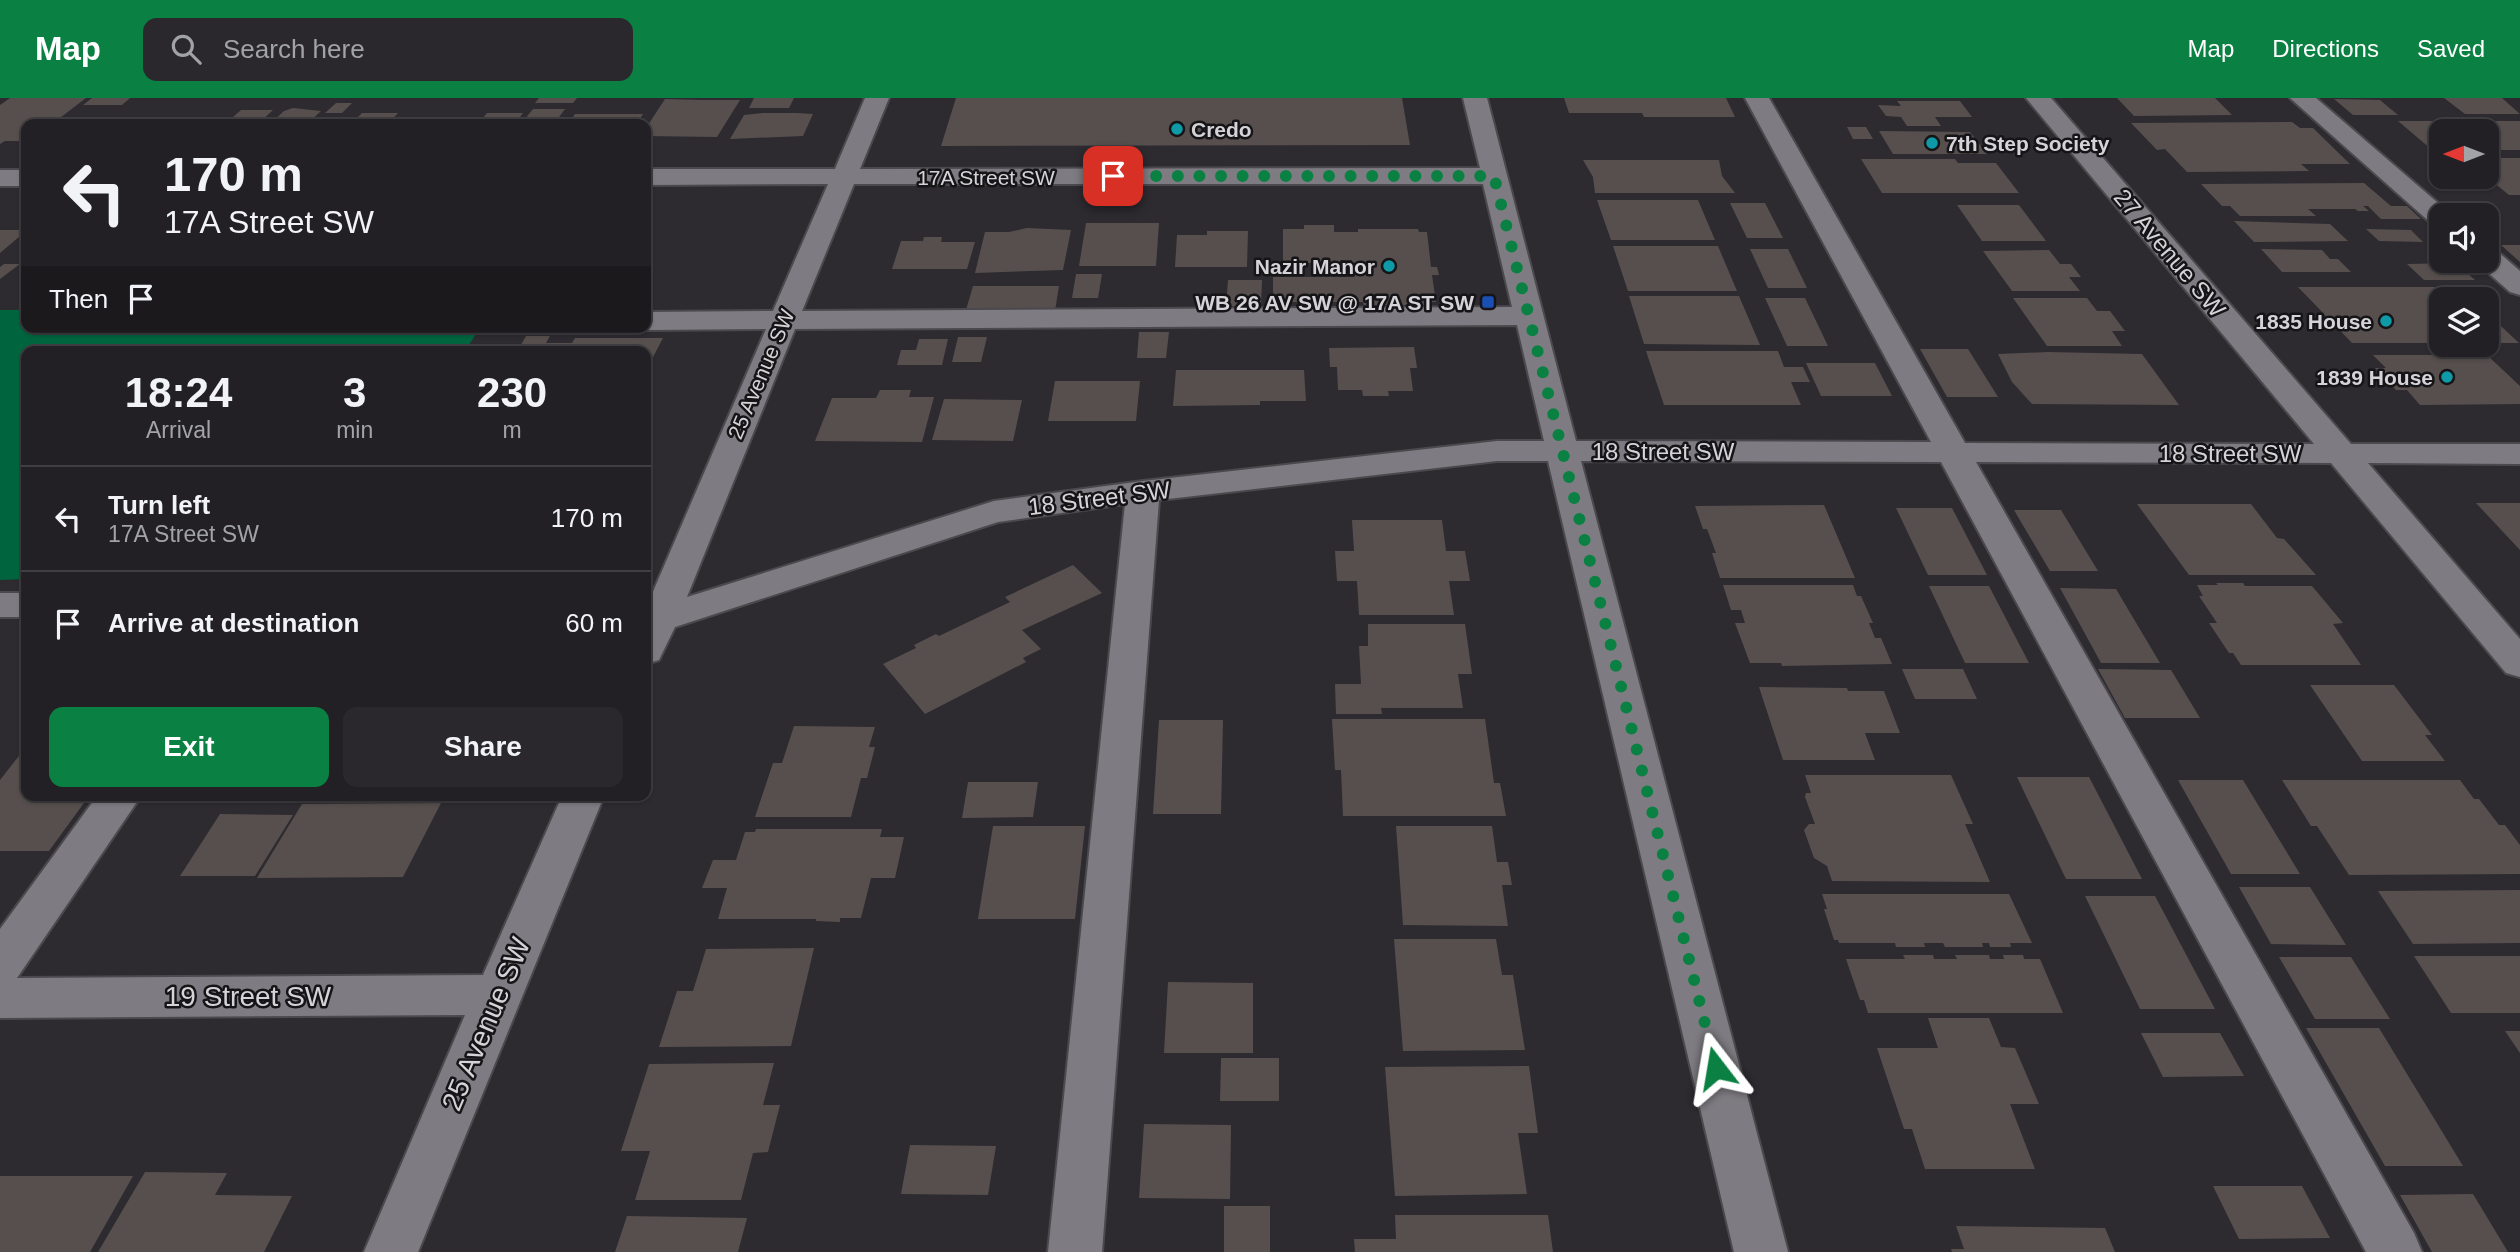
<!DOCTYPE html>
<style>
body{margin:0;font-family:Helvetica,sans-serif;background:#2a282c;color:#f1f3f6;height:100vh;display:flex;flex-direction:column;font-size:26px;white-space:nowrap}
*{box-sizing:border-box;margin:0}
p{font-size:23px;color:#a2a3a6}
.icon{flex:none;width:38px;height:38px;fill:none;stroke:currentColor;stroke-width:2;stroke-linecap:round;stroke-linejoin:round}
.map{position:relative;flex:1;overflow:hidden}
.drawer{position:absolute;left:21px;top:248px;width:630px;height:455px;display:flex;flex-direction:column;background:#222024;border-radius:14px;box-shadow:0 2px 5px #0004,0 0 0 2px #3f3e41}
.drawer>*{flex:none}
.hud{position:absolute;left:21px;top:21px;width:630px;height:214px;border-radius:14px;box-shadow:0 2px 5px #0004,0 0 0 2px #3f3e41;background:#222024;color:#f1f3f6;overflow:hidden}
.needle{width:46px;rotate:270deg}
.controls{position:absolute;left:2429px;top:21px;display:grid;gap:14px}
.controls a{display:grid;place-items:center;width:70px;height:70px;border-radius:14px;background:#222024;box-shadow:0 2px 5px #0004,0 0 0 2px #3f3e41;font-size:35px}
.pin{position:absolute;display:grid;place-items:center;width:60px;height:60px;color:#fff;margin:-30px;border-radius:14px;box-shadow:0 4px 10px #0006}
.me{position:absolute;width:77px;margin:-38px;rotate:346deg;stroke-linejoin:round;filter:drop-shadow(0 0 5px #0008)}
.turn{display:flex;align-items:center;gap:24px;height:147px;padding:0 28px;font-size:32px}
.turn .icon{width:91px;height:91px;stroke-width:2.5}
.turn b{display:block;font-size:49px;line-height:60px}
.then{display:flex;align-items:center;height:66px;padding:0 28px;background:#0003;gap:14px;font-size:26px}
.eta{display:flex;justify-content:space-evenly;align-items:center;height:119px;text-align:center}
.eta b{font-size:42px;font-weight:700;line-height:49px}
.action{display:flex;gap:14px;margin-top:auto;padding:14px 28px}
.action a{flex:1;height:80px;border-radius:14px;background:#0b8043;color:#fff;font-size:28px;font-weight:700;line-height:80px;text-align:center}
.action a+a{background:#2a282c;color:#f1f3f6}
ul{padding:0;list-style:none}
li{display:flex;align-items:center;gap:21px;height:105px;padding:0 28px;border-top:2px solid #3f3e41}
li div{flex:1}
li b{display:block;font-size:26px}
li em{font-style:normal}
header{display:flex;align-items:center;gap:42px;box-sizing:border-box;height:98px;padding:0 35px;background:#0b8043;color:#fff}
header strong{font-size:33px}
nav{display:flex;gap:38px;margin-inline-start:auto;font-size:24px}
.search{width:490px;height:63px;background:#2a282c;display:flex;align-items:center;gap:18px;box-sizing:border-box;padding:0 24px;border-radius:14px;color:#a2a3a6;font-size:26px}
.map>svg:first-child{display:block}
.green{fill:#00653f}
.building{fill:#564f4e}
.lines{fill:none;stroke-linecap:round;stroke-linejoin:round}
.minor-casing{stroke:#4b494d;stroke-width:4}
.minor{fill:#7e7c82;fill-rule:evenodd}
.route{stroke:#0b8043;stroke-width:12;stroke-dasharray:0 21.6}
.culture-dot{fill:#0f9aa8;stroke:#151416;stroke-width:2.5}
.transit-dot{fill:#1a4fb4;stroke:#151416;stroke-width:2.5}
.labels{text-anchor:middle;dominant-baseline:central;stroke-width:5;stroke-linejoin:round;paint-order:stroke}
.far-poi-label{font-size:21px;font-weight:bold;fill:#d5d3d7;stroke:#151416;text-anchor:end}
.far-street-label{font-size:21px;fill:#d5d3d7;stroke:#151416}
.street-label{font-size:24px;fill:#d5d3d7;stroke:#151416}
.near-street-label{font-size:28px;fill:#d5d3d7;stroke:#151416}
</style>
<header>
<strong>Map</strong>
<div class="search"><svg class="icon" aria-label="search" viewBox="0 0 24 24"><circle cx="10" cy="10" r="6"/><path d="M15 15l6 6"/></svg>Search here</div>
<nav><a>Map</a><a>Directions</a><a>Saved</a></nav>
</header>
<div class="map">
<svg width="2520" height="1154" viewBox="0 0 2520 1154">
<rect width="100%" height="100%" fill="#2d2b30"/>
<path class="green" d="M0,212h26v17h455l-17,25h-438v227l-26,1z"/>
<path class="building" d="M10,0h76l-34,26h-26v17h-21l-5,3v-39z
M92,0h38l-8,7h-39z
M539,0h38l-4,5h-38z
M754,0h40l-5,10h-40z
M956,0h446l8,47 -469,1z
M1564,0h162l9,19h-91l-2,-4h-73z
M2117,0h98l17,17 -98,1z
M2444,0h58l18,16h-55z
M665,1l37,1h38l-23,37 -71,-1v-8z
M2334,1l46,1 18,15h-45z
M1897,3h63l12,16h-37l6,9h-34l-6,-9 -15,-1 -8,-11 23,1z
M336,5h16l-10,10h-17z
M293,10l28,3 -14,13h-37l14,-13z
M533,11h32l-11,15h-33z
M241,12h32l-15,14h-33z
M362,15h36l-10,11h-37z
M487,15h36l-8,11h-37z
M763,15h34l16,1 -10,22 -73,3 14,-24z
M575,16h68l-6,10h-69z
M149,19h75l-8,7h-75z
M79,21h56l-5,5h-57z
M396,22l75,1 -4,3h-74z
M2398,23h122v29h-33v-19h-46v18h-10z
M2292,24l8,6h13l37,36h-49l8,7 -122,1 -22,-23 -8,1 -26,-27z
M1847,29h19l7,12h-20z
M1879,33l91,1 17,22h-94z
M2487,60h33v37h-11l-22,-18z
M1861,61h94l3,4h38l23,30h-137z
M1583,62h136l3,16 13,17h-140l-2,-16z
M2364,85l27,23h16l14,13h-40l-13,-13h-5l6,5h-11l-3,-2h-47l8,7h-76l-10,-10h-8l-21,-22z
M1597,102h101l17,40h-104z
M1730,105h35l18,35h-36z
M1957,107h62l27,36h-64z
M2234,123l96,3 18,17 -94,1z
M1086,125h73l-3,43h-77z
M1304,127h30v7h24v-3h60l1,3h8l4,35h6l2,8h-7l4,27h-4v3h-68l-1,-3h-90v-25h82l-1,-2h-6l-1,-9h5v-6h-12v9h-27v-6h-30v-34h21z
M1027,130l44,2 -8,40 -88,3 10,-41h24z
M2366,131l45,1 12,12 -44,-1z
M0,132h26v1l-26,22z
M1207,133h41l-1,36h-72l2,-32h30z
M924,139h18l-1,5h34l-8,27h-75l9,-28h22z
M2501,147h19v17z
M1613,148h105l19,45h-109z
M1750,151h38l19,39h-39z
M2261,151l61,1 8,9h8l13,13h-69z
M2049,152l11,14h11l10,13h-12l11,14h-68l-29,-40z
M2456,165l19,17h-51l-17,-16z
M4,166h16l-20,15v-12z
M1076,176h26l-4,24h-26z
M1228,182h34l-1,26h-35z
M973,188h86l-4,25 -89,-1z
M2298,189h160l14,12h-31v44h-89z
M1629,198h110l21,49 -116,-1z
M1765,200h40l23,48h-41z
M2013,200h74l10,13h13l15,20h-13l10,15h-75z
M2487,215l32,30h-32z
M1139,234h30l-3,26h-29z
M526,238h24l-4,7h26l3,-5h88l-12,23h-5v-9h-129z
M958,239h29l-6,25h-29z
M919,241h29l-6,26h-45l4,-15h15z
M1414,249l3,21h-7l3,23h-25l1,5h-26l-1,-6h-24l-1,-23h-7l-1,-19z
M1920,251h48l30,48h-51z
M1646,253h132l6,16h19l7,15h-19l10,23h-137z
M2048,254l94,2 37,51 -147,-1 -20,-22 -14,-28z
M2373,257h114l33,31v18l-100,1 -13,-15h-11l-21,-22h11z
M1806,265h69l17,33h-71z
M1176,272h128l2,31h-46v4l-87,1z
M1055,283h85l-4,40h-88z
M880,292h31l-2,7h25l-12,45 -107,-1 17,-43h44z
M944,301l78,1 -9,41 -81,-1z
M2476,405h44v47z
M2137,406h114l26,34 7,1 32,36h-127z
M1824,407l31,73h-135l-8,-25h4l-9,-24h-4l-8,-23z
M1896,410h56l35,67h-59z
M2014,412h47l37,61h-48z
M1352,422h90l4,31h19l5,30h-21l5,34h-95l-2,-34h-20l-2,-30h19z
M1073,467l29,28 -80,37 19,19 -18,9 3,4 -101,52 -42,-50 33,-16 -2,-3 22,-11 3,2 71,-34 -5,-5z
M2216,485h27l2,3h67l31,37 -10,1 28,41h-120l-8,-12h-4l-20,-30h8l-18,-27h4l-6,-11h21z
M1723,487h130l4,11h4l12,27h-4l6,15h6l11,26 -110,2 -1,-3h-31l-15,-40h10l-4,-13h-10z
M1929,488h60l40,77h-64z
M2060,490l56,1 44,74h-59z
M1368,526h97l7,50h-14l5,34h-82l1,6h-46l-1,-30h26l-2,-38h9z
M1902,571h61l14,30h-62z
M2098,571l73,1 29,48h-75z
M2310,587h84l38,50h-7l20,26h-83z
M1759,589l88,1 1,3h36l16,42h-35l10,27h-92z
M1332,621h153l9,64h6l6,33h-163l-2,-46h-6z
M1159,622h64l-2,94h-68z
M794,628l81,1 -6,20h6l-8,31h-6l-10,39h-96l18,-54h9z
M26,649v49h63l-40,55h-49v-71z
M1805,677h146l22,49h-8l25,58 -158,-1 -5,-15 -13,-8 -10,-28 5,-6h6l-10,-27 1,-4h5z
M2017,679h72l53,102h-76z
M2178,682h65l57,94h-69z
M2282,682h178l14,19h5l20,26h6l15,20v29l-171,1 -32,-49h-6z
M968,684h70l-5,35 -71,1z
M441,705l-38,74 -146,1 45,-74z
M220,716l73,1 -38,61h-75z
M993,728h92l-10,93h-97z
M1396,728h96l5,36h11l4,23h-10l6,41 -105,-1z
M756,731h126l-2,8h24l-9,41h-24l-10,40h-21v4l-24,-1v-2h-98l9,-31h-25l11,-28h23l9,-28h10z
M2239,789h71l36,58 -75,-1z
M2520,792v53l-107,1 -35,-53z
M1822,796h187l23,49h-22l1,4h-21l-1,-4h-7l1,4h-38l-2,-4h-19l1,4h-29l-1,-4h-56l-1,-3h-4l-10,-31h3z
M2085,798h70l60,113h-75z
M1394,841h102l6,36h11l12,75 -122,1z
M814,850l-23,98 -132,1 18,-56h16l13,-42z
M1903,857h30l1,4h23l-2,-4h34l1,4h14l-1,-4h20l1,4h16l23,54h-195l-4,-13h-4l-14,-41h59z
M2414,858h106v57h-69z
M2279,859h72l39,62h-75z
M1168,884l85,1v70h-89z
M1928,920h61l12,29 14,1 24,56h-29l25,65h-110l-13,-40h-8l-27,-81h61z
M2306,930h73l84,138h-78z
M2505,933h15v22z
M2141,935h79l24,43 -81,1z
M1221,960h58v43h-59z
M774,965l-11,42h17l-12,47 -15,1 -12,47h-106l15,-49h-29l28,-87z
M1529,968l9,67h-20l9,61 -132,2 -10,-129z
M1144,1026l87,1 -1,74 -91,-1z
M910,1047l86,1 -8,49 -87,-1z
M145,1074l82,1 -12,22 77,1 -28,56h-166z
M0,1078h133l-43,76h-90z
M2213,1088h89l28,52 -91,1z
M2473,1096l35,58h-76l-32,-57z
M1224,1108h46v46h-46z
M1395,1117h153l5,37h-198l-1,-13h42z
M627,1118l120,2 -9,34h-123z
M1956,1128l149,2 10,24h-163l-1,-3h13z"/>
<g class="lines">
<g class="minor-casing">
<path id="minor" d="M865,0h24l-29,71 620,-1 -17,-70h24l89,343 355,1 -186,-344h24l196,345 349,1 -288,-346h25l300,346h169v20l-152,-1 152,176v38l-14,-4 -175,-210 -355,-1 438,771 8,19h-56l-425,-790 -360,-1 207,791h-54l-186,-791h-51l-338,39 -57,752h-54l77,-748 -127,18 -323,105 -16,33 -13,4v-56l120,-279 -120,1 -10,-3h10v-15l127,-1 55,-127 -182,1v-16h189zM854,86h629l29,123 -710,4zM1517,227l27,116h-47l-354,40 -149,20 -307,96 108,-268z
M2290,0h26l136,117h-11v11l-9,-2z
M0,72h26v16h-26z
M2487,151l10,2 23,20v24l-10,-3 -33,-29 -1,-2h11z
M0,495h26v24h-26z
M97,698h44l-124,182 466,-3 79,-179h42l-186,456h-54l101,-237 -465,3v-89z"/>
</g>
<use href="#minor" class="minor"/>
</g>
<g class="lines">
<path class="route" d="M1113,78h381l222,892"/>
</g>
<g class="culture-dot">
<circle cx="1177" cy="31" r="7"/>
<circle cx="1932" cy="45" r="7"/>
<circle cx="1389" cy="168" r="7"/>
<circle cx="2386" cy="223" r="7"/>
<circle cx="2447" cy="279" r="7"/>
</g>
<rect class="transit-dot" x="1481" y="197" width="14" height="14" rx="3.5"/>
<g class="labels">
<g class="far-poi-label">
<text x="1191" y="31" text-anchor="start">Credo</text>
<text x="1946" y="45" text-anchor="start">7th Step Society</text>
<text x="1375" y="168">Nazir Manor</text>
<text x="1474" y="204">WB 26 AV SW @ 17A ST SW</text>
<text x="2372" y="223">1835 House</text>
<text x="2433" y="279">1839 House</text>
</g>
<g class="far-street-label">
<text x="986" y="79">17A Street SW</text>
<text transform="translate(761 276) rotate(-67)">25 Avenue SW</text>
</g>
<g class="street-label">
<text transform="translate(2170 155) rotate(50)">27 Avenue SW</text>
<text x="1663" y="353">18 Street SW</text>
<text x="2230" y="355">18 Street SW</text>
<text transform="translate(1099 400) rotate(-7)">18 Street SW</text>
</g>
<g class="near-street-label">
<text x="248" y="898">19 Street SW</text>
<text transform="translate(486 926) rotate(-67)">25 Avenue SW</text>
</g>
</g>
</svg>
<div class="controls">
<a><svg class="needle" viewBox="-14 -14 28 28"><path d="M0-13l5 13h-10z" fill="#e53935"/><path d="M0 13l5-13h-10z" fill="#a2a3a6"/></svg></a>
<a><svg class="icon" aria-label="sound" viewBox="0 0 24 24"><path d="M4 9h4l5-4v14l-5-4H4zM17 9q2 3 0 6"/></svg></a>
<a><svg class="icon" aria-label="layers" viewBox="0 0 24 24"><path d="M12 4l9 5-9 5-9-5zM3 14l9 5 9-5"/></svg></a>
</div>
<div class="pin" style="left:1113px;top:78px;background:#d93025"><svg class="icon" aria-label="arrive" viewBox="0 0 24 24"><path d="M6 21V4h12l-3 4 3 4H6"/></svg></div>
<svg class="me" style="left:1716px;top:970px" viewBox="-20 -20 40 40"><path d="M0-17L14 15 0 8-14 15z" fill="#0b8043" stroke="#fff" stroke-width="4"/></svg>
<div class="hud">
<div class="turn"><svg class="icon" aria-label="left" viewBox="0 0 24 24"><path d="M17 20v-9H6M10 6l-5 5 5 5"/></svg><div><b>170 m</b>17A Street SW</div></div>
<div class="then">Then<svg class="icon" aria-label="arrive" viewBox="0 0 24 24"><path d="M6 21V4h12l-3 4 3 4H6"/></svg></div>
</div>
<section class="drawer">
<div class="eta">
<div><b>18:24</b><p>Arrival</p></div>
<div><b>3</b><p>min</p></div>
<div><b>230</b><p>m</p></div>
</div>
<ul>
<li><svg class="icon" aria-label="left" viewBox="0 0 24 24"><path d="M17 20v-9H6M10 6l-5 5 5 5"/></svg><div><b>Turn left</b><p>17A Street SW</p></div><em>170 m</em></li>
<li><svg class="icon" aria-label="arrive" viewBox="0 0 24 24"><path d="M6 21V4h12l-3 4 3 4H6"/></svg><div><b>Arrive at destination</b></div><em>60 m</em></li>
</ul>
<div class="action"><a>Exit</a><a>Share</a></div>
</section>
</div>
